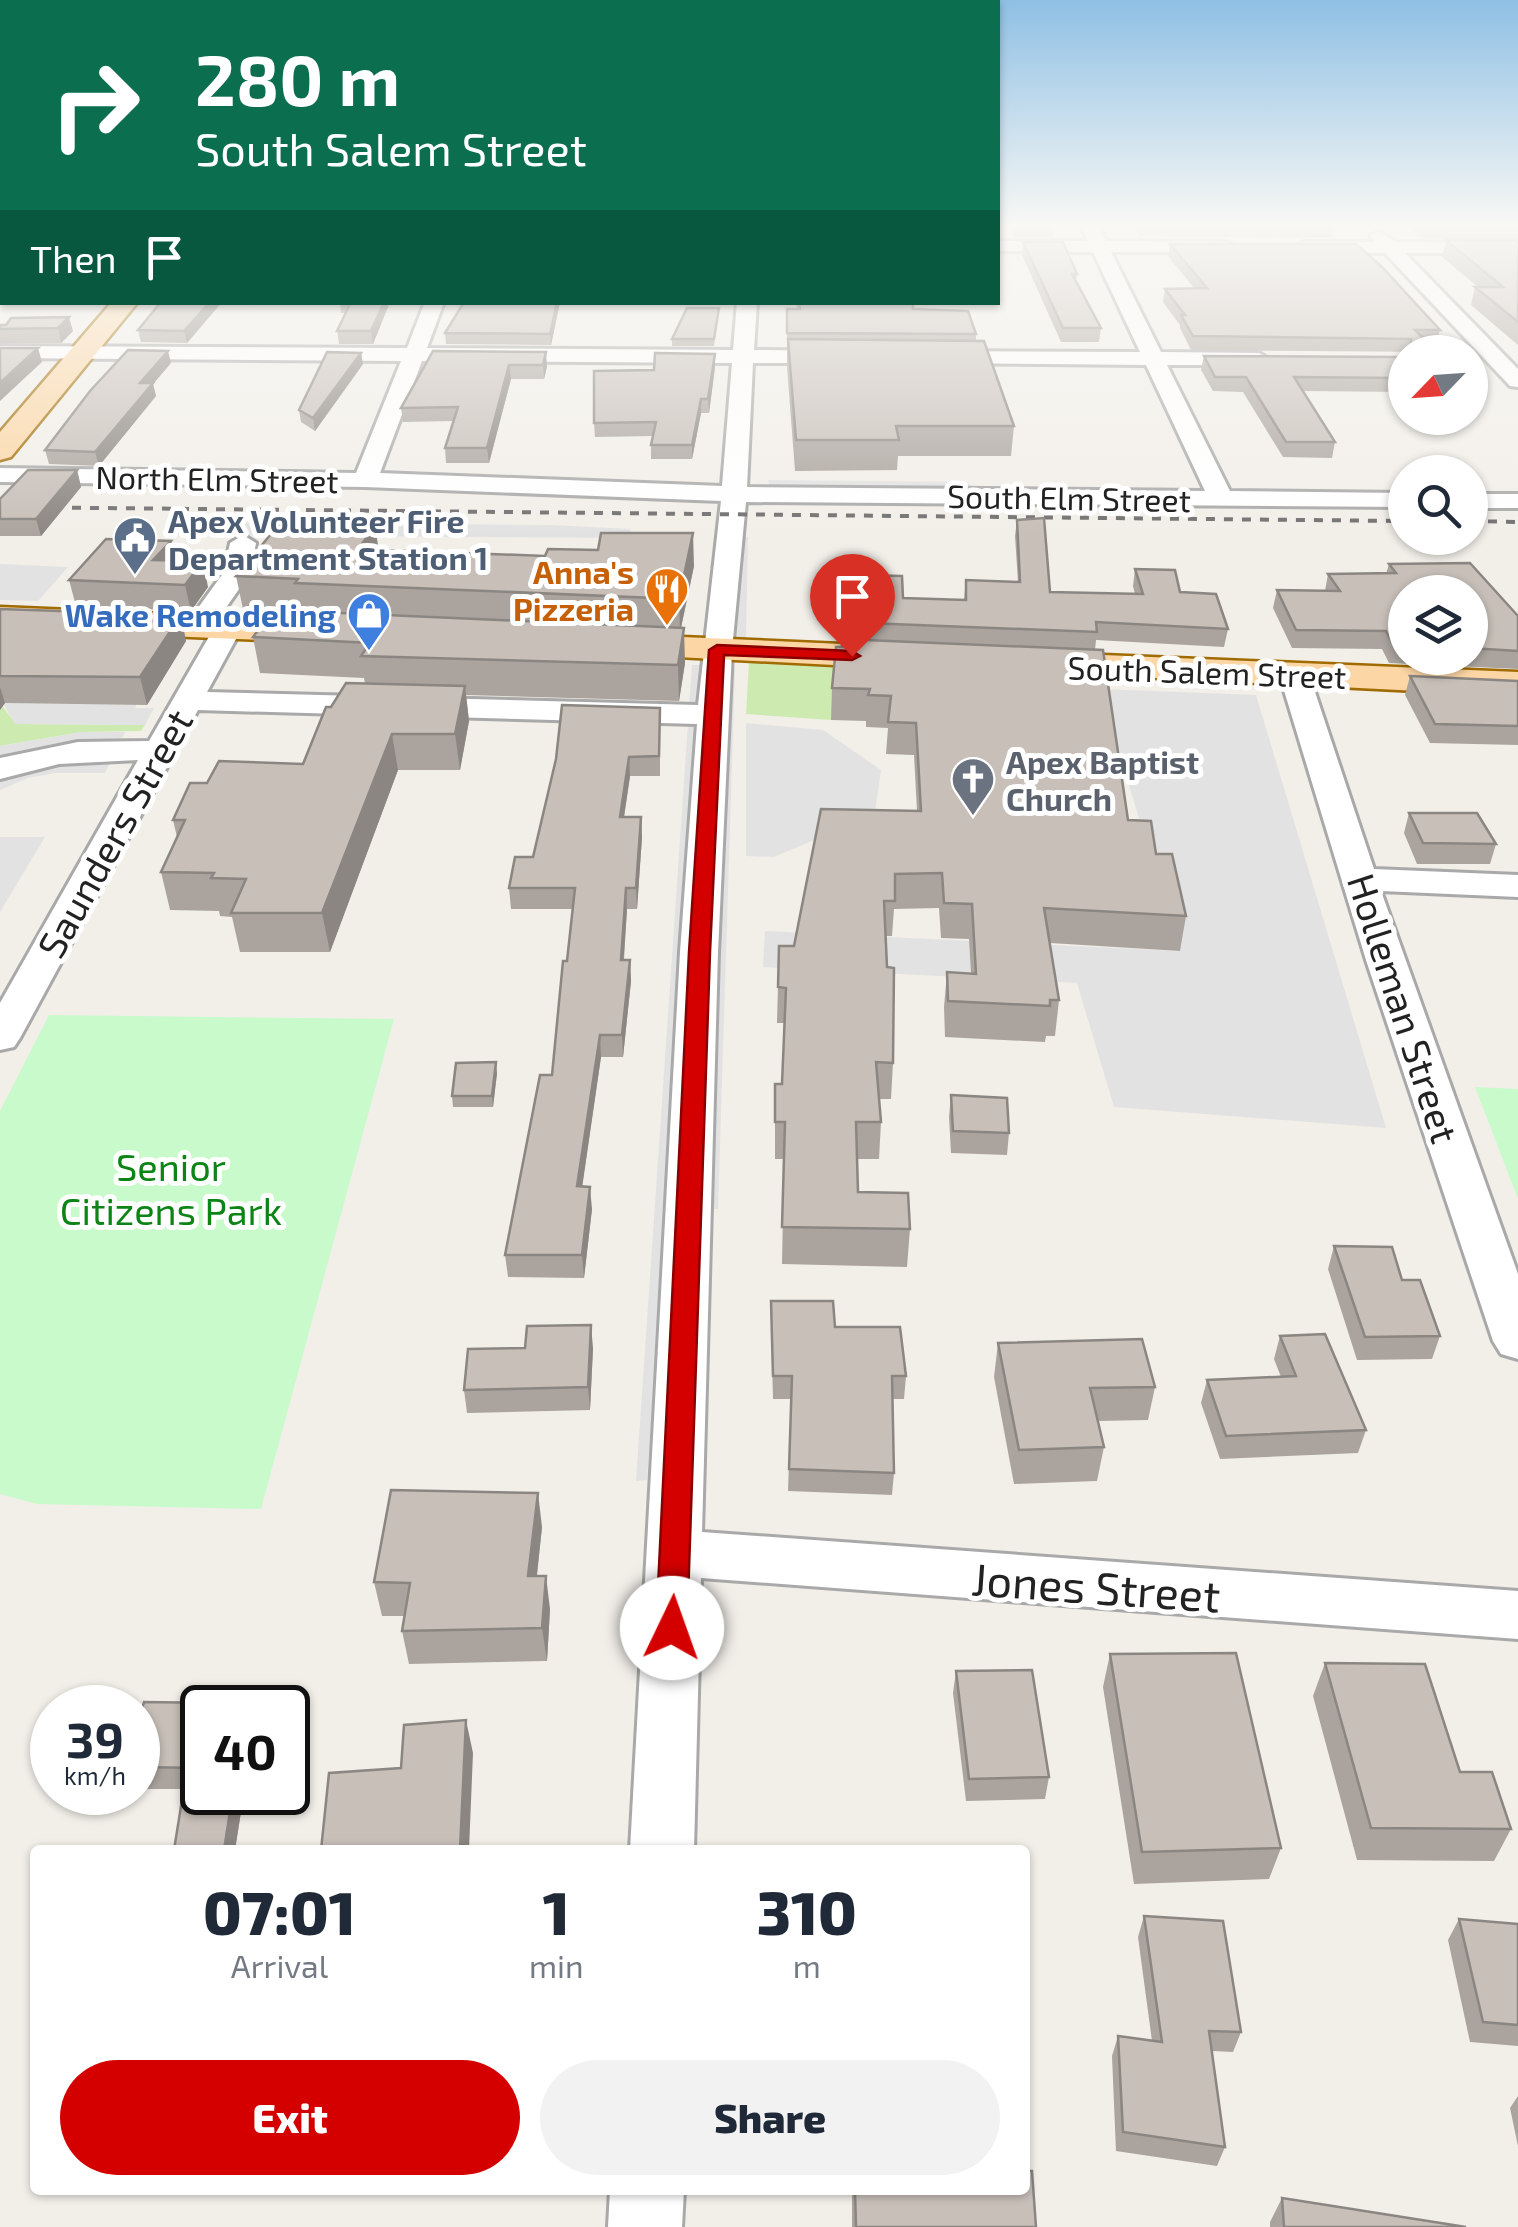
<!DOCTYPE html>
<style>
body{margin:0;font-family:"Exo 2",sans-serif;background:#f2f2f3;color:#1f2937;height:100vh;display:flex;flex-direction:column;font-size:38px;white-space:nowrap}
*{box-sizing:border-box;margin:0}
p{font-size:32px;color:#747a83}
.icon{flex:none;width:55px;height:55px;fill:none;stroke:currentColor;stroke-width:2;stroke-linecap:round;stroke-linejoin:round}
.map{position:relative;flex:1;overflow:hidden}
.sheet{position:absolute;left:30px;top:1845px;width:1000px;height:350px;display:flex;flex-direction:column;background:#fff;border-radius:10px;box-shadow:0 2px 8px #0004}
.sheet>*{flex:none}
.hud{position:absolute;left:0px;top:0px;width:1000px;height:305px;box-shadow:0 2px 8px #0004;background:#0b6e4f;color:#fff;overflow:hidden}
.needle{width:65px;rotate:245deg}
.controls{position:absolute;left:1388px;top:335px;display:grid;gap:20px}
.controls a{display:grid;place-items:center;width:100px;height:100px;border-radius:50%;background:#fff;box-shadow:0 2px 8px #0004;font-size:50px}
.speed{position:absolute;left:30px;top:1685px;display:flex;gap:20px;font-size:50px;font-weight:700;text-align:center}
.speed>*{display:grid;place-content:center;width:130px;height:130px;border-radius:50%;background:#fff;box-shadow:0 2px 8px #0004;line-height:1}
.speed small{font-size:25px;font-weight:400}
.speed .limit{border:5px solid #111;border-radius:15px;background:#fff;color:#111}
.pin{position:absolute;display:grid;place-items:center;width:85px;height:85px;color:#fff;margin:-102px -42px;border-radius:50% 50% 50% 0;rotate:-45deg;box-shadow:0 0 10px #0007}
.pin .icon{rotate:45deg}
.me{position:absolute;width:110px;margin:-55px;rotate:3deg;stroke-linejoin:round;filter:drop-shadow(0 0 8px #0008)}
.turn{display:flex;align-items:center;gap:35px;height:210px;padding:0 30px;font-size:45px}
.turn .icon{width:130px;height:130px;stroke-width:2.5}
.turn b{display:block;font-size:70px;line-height:85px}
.then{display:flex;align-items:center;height:95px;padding:0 30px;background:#0003;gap:20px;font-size:38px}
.eta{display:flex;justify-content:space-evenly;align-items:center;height:170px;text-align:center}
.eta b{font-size:60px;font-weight:800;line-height:70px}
.cta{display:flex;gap:20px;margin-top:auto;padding:20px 30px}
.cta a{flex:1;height:115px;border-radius:60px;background:#d40000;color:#fff;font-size:40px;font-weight:800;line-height:115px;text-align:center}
.cta a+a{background:#f2f2f3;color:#1f2937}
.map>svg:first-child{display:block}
.grass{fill:#cdebb0}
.park{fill:#c8facc}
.parking{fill:#e2e2e2}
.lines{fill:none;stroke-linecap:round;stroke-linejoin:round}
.minor-casing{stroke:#a9a9a9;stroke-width:6}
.major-casing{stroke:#a06b00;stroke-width:5}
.minor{fill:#fff;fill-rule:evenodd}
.major{fill:#fcd6a4;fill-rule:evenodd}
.rail{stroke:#707070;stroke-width:4;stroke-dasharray:9 9;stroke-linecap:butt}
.wall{fill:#aba49e;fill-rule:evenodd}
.shaded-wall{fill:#8b8681}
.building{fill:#c7bfb8;stroke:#8b8681;stroke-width:2.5}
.route{fill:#d40000;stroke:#8a0000;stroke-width:2.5}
.labels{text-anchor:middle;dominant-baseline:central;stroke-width:10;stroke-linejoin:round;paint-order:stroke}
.far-street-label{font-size:32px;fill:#222;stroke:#fff}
.far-service-label{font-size:32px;font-weight:bold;fill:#4e5e75;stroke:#fff;text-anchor:start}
.far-food-label{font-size:32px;font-weight:bold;fill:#c56008;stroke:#fff;text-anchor:end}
.far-shop-label{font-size:32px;font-weight:bold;fill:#366cbe;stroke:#fff;text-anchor:end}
.far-worship-label{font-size:32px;font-weight:bold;fill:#5b616d;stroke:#fff;text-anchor:start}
.street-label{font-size:38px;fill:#222;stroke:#fff}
.park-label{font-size:38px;fill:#0c8416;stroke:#fff}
.near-street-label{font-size:45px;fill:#222;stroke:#fff}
</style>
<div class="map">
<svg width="1518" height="2227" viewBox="0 0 1518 2227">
<rect width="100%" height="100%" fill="#f2efe9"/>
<path class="grass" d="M749,662l87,5 -5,53 -85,-6z
M0,703l16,21 129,1 -4,6 -59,1 -82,14z"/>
<path class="park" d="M49,1015l345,4 -133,490 -224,-5 -37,-10v-383z
M1475,1087l43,2v110z"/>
<path class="parking" d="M768,480l198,2 14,9 -210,-4z
M172,522l378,3 80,4 2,9 -468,-3z
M733,537h15l-2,101h-12z
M0,564l68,3 -30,34 -38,-1z
M692,665h10l-55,815 -11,1z
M727,668h8l-17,541h-14z
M1100,689l156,6 130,433 -272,-21 -37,-124 -314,-16 2,-36 414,20z
M3,703l134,1 -2,4h19l-9,17 -130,-1z
M746,723l77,7 58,40 -10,70h-57l-40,17 -28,-1z
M82,732h43l-20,41h-50l-27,5 -28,12v-44z
M0,837h45l-45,75z"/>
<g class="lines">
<g class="minor-casing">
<path id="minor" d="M1080,225h17l9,16 121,1 9,5 -9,5h-116l50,100 98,1 10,6 -10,6h-92l63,126 175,2v14l-659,-5 -14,148 -14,302 -16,580 816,59v48l-817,-61 -7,272h-64l50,-898 17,-228 -499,-14 -178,328 -6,9 -14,3v-47l138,-243 -79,4 -59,15v-21l78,-16 71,-1 65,-113 4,-6h20l4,6 -35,64 491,13 23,-204 -356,-14 -365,-5v-14l356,5 45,-112 -401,-3v-12l407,2 18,-46h19l-17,46 306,2 4,-48h20l-3,48 90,1 10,6 -10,6h-91l-6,124 458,4 -59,-126 -211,-2 -10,-6 10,-6 205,1 -47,-100 -95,-1v-10h90zM422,361l310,2 -10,123 -342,-13z
M1379,231l16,11 123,1v10h-113l113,116v18l-8,-1 -125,-133 -82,-1 -9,-5 9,-5h72l-5,-6z
M1470,494h48v14h-48z
M243,535l13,8 -5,29 -42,60h-20l-4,-6 39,-54 6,-29z
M1294,665l11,3 4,6 65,195 144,6v22l-137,-6 137,383v85l-17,-5 -8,-13 -127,-381 -87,-286 4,-6z
M610,2190h74l-2,37h-74z"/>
</g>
<g class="major-casing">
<path id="major" d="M112,302h26l-127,155 -11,3v-28z
M0,607l336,14 13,3 6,8 -6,8 -13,3 -336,-14z
M612,634l299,13 13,3 6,8 -6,8 -13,3 -312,-16 -6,-8 6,-8z
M1031,652l487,20v24l-501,-25 -5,-8 5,-8z"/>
</g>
<use href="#minor" class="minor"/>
<use href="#major" class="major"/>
<path class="rail" d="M0,507l1405,14
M1470,521l48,1"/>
</g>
<path class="wall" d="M1008,225h46v12h-40z
M1132,225h199l3,3 -2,10 -193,-2z
M1405,225h113v120l-47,-40 4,-18h3l-36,-30 4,-17h51l-76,-2z
M1023,242l54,32 -1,7 25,47 -2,14h-38l-39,-87z
M1170,244l270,86 -4,13h-7l9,9 -247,-2 -11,-22v-3l-17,-23 2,-13 29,-1 -26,-32z
M161,302h61l-35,41 -46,-1 -3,-12z
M340,302h50l-17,42h-34l-2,-13 9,-18h-5z
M464,302h96l-9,43 -105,-1 -1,-11z
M796,302h117v7l63,25v7l38,85 -3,30h-113l-1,14 -102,1 -8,-104v-58h10z
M719,308l-5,38h-42v-7z
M11,318l62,13 -12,12h-61v-18h6z
M433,351l114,15 -3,13h-33l-22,84h-43l-1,-15 9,-27 -51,1 -2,-14z
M361,353l2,11 -48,67 -14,-9 -2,-12z
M1204,356l201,1v35l-102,-1 32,51 -3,16 -49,-1 -40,-65 -30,-1 -12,-21z
M171,363l-18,21 3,12 -57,70 -50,-2 -4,-14z
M715,367l-6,46h-8l-9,46h-41v-14l2,-9 -58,1 -1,-14 60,-53z
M77,470l4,17 -40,49h-41v-37z
M1017,520l33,72 85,2 -2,-8 2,-17 45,23 48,37 -4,18 -128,-7 -1,10 33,170 28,34 30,62 -6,35 -130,-8 9,57 -4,36h-9l-1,6 -100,-5 -1,-30 3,-35 24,1 -2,-34 -28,-1 -2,-30 -45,1 -2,27h-6l7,127 -2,36h-12l2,23 -2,37h-22l1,33 52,37 -3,38 -125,-3 2,-105h-9v-75h7l2,-61h-7l2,-77h15l123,-135 -3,-56 -28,-1 2,-26 -22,-1v-6l-35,-1 1,-32 10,-41 1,-57 60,8 61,2 2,-20 52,2 -3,-46z
M375,526l3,24 316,16 -13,62 4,35 -6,38 -213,-6 3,26 -9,49h-62l-68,182h-90l-8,-35 -12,-1 -1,-5 -49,-1 -9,-38 16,-35 -4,-17 34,-37 96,-19 28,-57 34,-23 -1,-6 -104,-5 -7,-36 20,-26 -30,-2 -7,-33z
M171,541l4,20 33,26 -17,24 -115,-5 -7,-26z
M1470,563l48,53v53l-129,-6 -7,-14 -90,-1 -19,-40 4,-18 48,1 3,-17h58l3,-10zM1405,592h65v66h-65z
M0,609l186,32 -39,64 -142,-2 -5,7z
M1410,676l108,5v64l-88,-2 -25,-48z
M660,708v68h-30l-6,41h17l1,20 -5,72h-10l-3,51h6l1,21 -8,76h-22l-19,129 10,23 -8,69 -76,-1 -3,-22 47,-180 21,-166h-62l-2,-21 24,-31z
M1409,813l87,31 -6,20h-73l-13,-31z
M497,1073l-4,34h-40l-1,-11z
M951,1095l58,38 -2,22 -56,-2 -2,-36z
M1334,1246l68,34 38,56 -8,23 -75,1 -29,-91z
M771,1324l64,3 71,49 -2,23h-11l1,74 -2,22 -104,-4 3,-92h-18z
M1280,1336l86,94 -8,23 -138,6 -19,-56 6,-23 74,-3 -7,-18z
M998,1343l157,44 -7,33 -51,1 7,26 -7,34 -83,3 -20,-107z
M593,1348l-3,62 -123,3 -3,-23z
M542,1527l-5,49 13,33 -3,52 -138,3 -7,-33 2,-15h-22l-8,-34z
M1110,1654l171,194 -12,31 -135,5 -31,-197z
M1325,1663l135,109 51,57 -17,32 -137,-1 -44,-164z
M956,1671l93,106 -4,22 -79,2 -13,-108z
M202,1708v84h42l-9,58 -51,-61h-46v-65z
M1144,1916l97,116 -8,20 -21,-1 13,96 -8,19 -101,-15 -4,-95 6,-20 34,5 -14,-104z
M1459,1919l59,5v122l-48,-4 -22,-102z
M1518,2096v50l-8,-38z
M852,2190h173l11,37h-184z
M1282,2198l184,29h-196v-5z"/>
<path class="shaded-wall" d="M210,302h12l-35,41 -3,-12z
M384,302h6l-17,42 -2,-13z
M557,302h3l-9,43 -1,-11z
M69,317l4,14 -12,12 -3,-15z
M38,348l4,14 -42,39v-18z
M168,351l3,12 -18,21 3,12 -57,70 -4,-14 45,-69z
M546,352l1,14 -3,13 -1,-14z
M361,353l2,11 -48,67 -2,-13z
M715,354v13l-6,46 -1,-14z
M509,365l2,14 -22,84 -2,-15z
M701,399v14l-9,46v-14z
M77,470l4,17 -40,49 -5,-17z
M375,526l5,32 -22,-9z
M693,533l1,33 -14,66 -1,-33z
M171,541l5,25 -23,-6z
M203,561l5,26 -17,24 -6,-26z
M181,615l5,26 -39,64 -7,-28z
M684,628l1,35 -6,38 -1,-36z
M465,686l4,35 -9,49 -5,-36z
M0,687l5,16 -5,7z
M392,734l6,36 -68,182 -8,-39z
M629,757l1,19 -9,61 -1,-20z
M641,817l1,20 -5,72 -1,-21z
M626,888l1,21 -5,72 -1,-21z
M630,960l1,21 -8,76 -1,-22z
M600,1035l1,22 -22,152 -2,-23z
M496,1062l1,11 -4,34 -1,-11z
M590,1187l2,22 -8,69 -2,-23z
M591,1325l2,23 -3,62 -2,-23z
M538,1493l4,34 -9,82 -5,-33z
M546,1576l4,33 -3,52 -5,-33z
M466,1720l7,33 -4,97h-9z
M233,1792l11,1 -9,57h-11z"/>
<path class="building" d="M0,225h2v22h-2z
M1014,225h40l1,2h-40z
M1140,225h191l3,3 -193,-2z
M1446,240h72v82l-43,-35h28z
M1023,242h40l14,32h-5l29,54h-38z
M1170,244h186l26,23 58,63h-25l23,22h-26l-1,-13 -218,-3 -12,-21h4l-20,-26 42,-1z
M161,302h49l-26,29 -46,-1z
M351,302h33l-13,29h-34z
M464,302h93l-7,32 -105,-1z
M799,302h114v7l55,2 8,23 -189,-1v-24h13z
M687,308h32l-5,31h-42z
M69,317l-11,11 -58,1v-4h6l5,-7z
M788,339l196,2 30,85h-118l3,14h-103z
M0,348h38l-38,35z
M128,350l40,1 -28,32h13l-58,69 -50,-2 45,-59z
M433,351l113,1 -3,13h-34l-22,83h-42l13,-41 -57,1z
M327,352l34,1 -48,65 -14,-8z
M655,353l60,1 -7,45h-7l-9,46h-41l5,-23 -62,1v-52l60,-1z
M1204,356l201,1v21l-111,-1 41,65h-49l-40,-65h-31z
M28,470h49l-41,49h-36v-20z
M1044,518l6,74 93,2 -8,-25 40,1 5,22 36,2 12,35 -132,-7 1,10 -255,-10 1,-32h15v-15l44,1 1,22 63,2v-20l54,2 -3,-62z
M281,522l94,4 -17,23 187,7 3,-7 50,1 3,-17h92l-14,66 -384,-16 3,-4 -62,-3z
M106,539l65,2 -18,19 50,1 -18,24 -116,-5z
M1470,563l48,53v35l-48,-3v-56h-65v53l-12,-1 -7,-13 -90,-1 -19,-40 63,1 -12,-17 68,-1 -7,-9z
M0,609l181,6 -41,62 -140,-1z
M273,610l411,18 -6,37 -317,-9 9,-13 -117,-6z
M842,639l261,11 25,170 23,1 5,33h16l14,62 -142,-8 15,92h-9v6l-102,-5 -1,-29 29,2 -4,-70 -28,-1 -2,-30 -47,1v27h-11l3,66 7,1 -1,95 -17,-1 5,60h-25l2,70 50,1 2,36 -128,-2 3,-105h-10v-38h7l4,-96 -8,-1 1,-41h15l27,-137 100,2 -5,-88 -28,-1 3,-26 -23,-1 2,-6 -38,-1 4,-41h6z
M1410,676l108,5v45l-83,-2z
M346,683l119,3 -10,48h-63l-70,179h-91l15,-34 -35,-1 3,-5 -53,-1 24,-52h-12l17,-37h17l12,-22 84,3 23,-57h5z
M562,705l98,3 -1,48 -30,1 -9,60h21l-5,71h-10l-5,72h9l-8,75h-22l-23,151 13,1 -8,68h-77l35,-180h12l11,-114h4l8,-73h-66l6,-31h18l23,-98z
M1409,813h68l19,31 -73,-1z
M496,1062l-4,34h-40l4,-33z
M951,1095l56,3 2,35 -56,-2z
M1334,1246l58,1 10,33h18l20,56 -75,1z
M771,1301h62l2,26h65l6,49h-14l2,97 -105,-4 3,-93h-19z
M591,1325l-3,62 -124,3 4,-41 57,-1 2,-22z
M1325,1334l41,96 -140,6 -19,-56 89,-4 -16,-40z
M1142,1339l13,48 -65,1 14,59 -85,3 -21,-107z
M391,1490l147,3 -10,83h18l-4,52 -140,3 8,-48 -36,-1z
M1236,1653l45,195 -139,4 -32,-198z
M1325,1663l100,1 35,108h32l19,57 -140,-1z
M1032,1670l17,107 -80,2 -13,-108z
M144,1702l74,1 -1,5h-15v60l-64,-1v-43z
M466,1720l-6,130h-139l8,-77 72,-5 3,-43z
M202,1774v18h31l-9,58h-50l12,-75z
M1144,1916l79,5 18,111 -32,-1 16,116 -102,-15 -5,-96 44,6z
M1459,1919l59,5v101l-35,-3z
M1025,2171h7l4,56h-180l-1,-37h170z
M1282,2198l184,29h-182z"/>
<linearGradient id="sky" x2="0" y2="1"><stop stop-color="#8fc0e4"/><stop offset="0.42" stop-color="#f9f8f5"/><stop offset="1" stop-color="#f9f8f5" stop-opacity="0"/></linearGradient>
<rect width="1518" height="537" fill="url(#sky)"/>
<path class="route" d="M717,645l135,6 8,5 -8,4 -128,-5 -14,297 -23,676 -5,9 -10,4 -11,-4 -5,-9 33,-676 20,-302z"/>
<defs>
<g id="civic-pin" transform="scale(2.25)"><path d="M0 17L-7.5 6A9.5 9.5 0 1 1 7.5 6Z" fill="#5c6f8a" stroke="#fff"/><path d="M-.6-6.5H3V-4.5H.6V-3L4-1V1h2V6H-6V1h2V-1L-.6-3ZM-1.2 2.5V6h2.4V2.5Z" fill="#fff"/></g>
<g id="restaurant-pin" transform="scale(2.25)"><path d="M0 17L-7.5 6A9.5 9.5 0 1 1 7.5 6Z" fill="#e8710a" stroke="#fff"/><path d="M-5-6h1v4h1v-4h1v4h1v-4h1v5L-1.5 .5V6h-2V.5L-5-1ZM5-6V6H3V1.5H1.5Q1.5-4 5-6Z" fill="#fff"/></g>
<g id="shop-pin" transform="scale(2.25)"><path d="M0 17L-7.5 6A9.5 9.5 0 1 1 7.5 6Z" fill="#3f7fe0" stroke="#fff"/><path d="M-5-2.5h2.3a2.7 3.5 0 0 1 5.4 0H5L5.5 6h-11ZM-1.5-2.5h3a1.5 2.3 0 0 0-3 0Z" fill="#fff"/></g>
<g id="church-pin" transform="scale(2.25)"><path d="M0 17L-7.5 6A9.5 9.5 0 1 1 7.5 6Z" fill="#6b7280" stroke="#fff"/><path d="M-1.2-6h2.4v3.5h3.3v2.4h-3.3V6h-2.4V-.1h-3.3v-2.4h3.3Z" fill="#fff"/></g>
</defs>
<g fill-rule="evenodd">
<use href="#civic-pin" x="135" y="538"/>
<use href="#restaurant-pin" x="667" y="589"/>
<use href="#shop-pin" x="369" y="614"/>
<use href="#church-pin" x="973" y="779"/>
</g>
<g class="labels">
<g class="far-street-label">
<text transform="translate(217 478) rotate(1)">North Elm Street</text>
<text transform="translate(1069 497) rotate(1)">South Elm Street</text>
<text transform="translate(1207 671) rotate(2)">South Salem Street</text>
</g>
<g class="far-service-label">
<text x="168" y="520">Apex Volunteer Fire<tspan x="168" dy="37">Department Station 1</tspan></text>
</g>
<g class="far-food-label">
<text x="634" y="571">Anna's<tspan x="634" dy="37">Pizzeria</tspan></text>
</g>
<g class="far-shop-label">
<text x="336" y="614">Wake Remodeling</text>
</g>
<g class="far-worship-label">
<text x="1006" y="761">Apex Baptist<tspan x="1006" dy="37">Church</tspan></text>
</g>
<g class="street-label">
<text transform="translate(114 833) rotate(-61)">Saunders Street</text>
<text transform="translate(1404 1008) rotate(72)">Holleman Street</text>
</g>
<g class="park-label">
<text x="171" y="1166">Senior<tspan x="171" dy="44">Citizens Park</tspan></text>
</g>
<g class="near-street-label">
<text transform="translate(1096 1586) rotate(4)">Jones Street</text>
</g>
</g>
</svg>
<div class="controls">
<a><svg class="needle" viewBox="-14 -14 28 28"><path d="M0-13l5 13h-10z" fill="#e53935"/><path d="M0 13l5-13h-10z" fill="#747a83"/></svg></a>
<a><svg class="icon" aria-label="search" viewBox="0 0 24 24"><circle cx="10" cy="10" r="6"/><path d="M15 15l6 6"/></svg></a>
<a><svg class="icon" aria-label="layers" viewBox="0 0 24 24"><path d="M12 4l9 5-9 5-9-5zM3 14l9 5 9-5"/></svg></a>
</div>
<div class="speed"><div>39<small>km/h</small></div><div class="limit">40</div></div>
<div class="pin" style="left:852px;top:656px;background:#d93025"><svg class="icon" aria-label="arrive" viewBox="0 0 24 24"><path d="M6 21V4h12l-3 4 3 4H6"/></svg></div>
<svg class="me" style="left:672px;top:1628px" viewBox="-20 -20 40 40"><circle r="19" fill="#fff"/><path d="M0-13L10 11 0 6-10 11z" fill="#d40000"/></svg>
<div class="hud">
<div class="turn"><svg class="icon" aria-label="right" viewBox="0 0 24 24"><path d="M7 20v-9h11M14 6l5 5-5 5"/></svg><div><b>280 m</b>South Salem Street</div></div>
<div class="then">Then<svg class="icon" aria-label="arrive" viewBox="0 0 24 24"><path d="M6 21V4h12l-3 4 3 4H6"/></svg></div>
</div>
<section class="sheet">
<div class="eta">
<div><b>07:01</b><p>Arrival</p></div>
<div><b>1</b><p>min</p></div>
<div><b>310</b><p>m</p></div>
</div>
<div class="cta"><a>Exit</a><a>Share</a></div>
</section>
</div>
